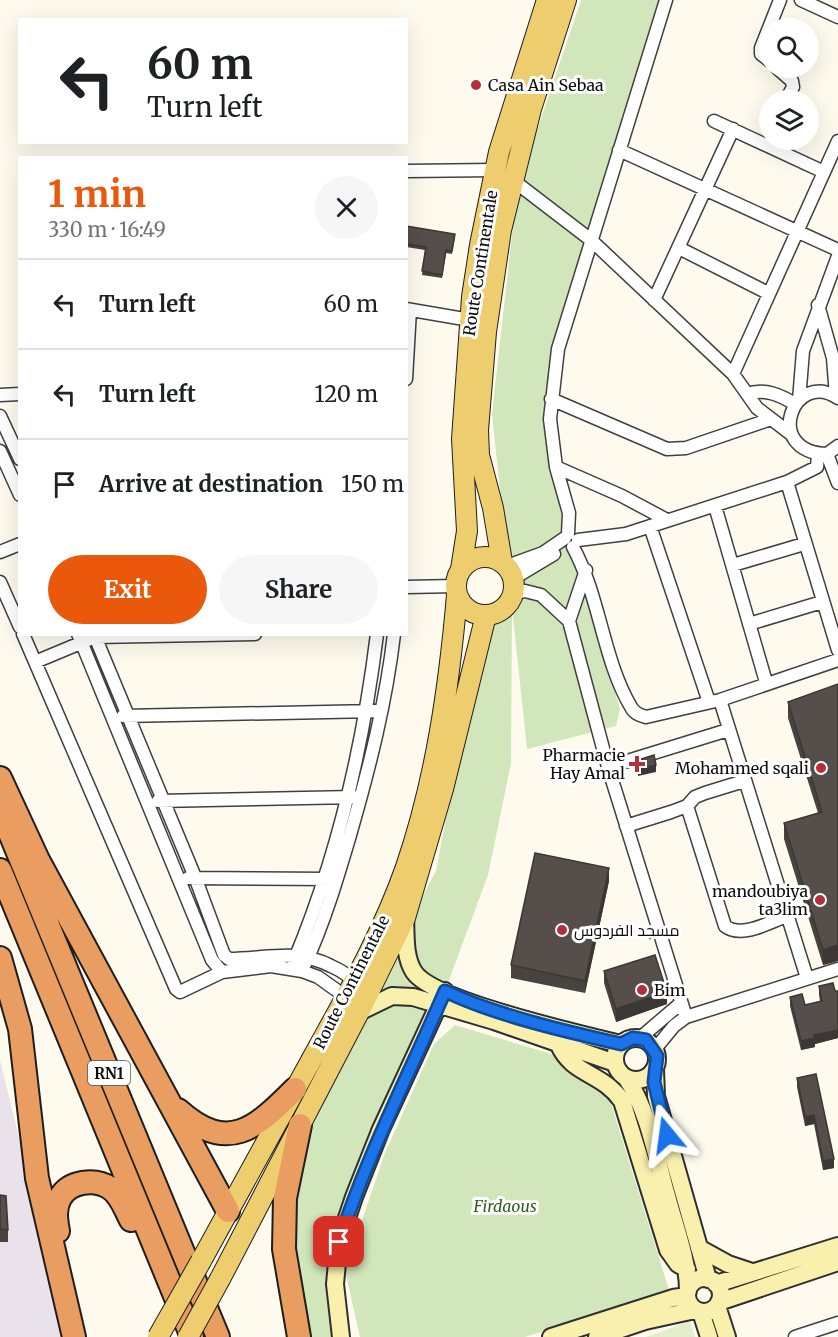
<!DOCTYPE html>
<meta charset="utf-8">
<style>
body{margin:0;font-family:Merriweather,Cairo,serif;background:#f6f6f6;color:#202124;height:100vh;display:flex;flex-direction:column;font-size:22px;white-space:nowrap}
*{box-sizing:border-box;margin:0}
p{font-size:20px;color:#757577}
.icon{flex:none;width:33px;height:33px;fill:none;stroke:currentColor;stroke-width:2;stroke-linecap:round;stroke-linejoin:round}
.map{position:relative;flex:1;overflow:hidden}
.drawer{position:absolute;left:18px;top:156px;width:390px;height:480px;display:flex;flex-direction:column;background:#fff;border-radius:0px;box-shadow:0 6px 24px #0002}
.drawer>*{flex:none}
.banner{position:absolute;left:18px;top:18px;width:390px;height:126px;border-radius:0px;box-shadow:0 6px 24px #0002;background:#fff;color:#202124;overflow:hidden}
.fabs{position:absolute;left:759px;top:18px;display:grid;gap:12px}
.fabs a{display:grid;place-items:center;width:60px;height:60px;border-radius:50%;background:#fff;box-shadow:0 6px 24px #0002;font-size:30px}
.pin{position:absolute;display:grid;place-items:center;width:51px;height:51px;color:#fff;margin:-26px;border-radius:12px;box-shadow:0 3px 9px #0006}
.me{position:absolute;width:66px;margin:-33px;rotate:344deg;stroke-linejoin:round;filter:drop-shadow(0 0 4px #0008)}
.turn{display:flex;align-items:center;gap:21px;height:126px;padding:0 30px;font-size:27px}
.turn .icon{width:78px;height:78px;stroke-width:2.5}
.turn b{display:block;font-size:42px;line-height:51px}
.round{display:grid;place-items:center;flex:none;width:63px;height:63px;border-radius:32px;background:#f6f6f6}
.overview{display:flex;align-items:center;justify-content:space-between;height:102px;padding:0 30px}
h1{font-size:36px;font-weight:700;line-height:45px;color:#ea580c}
.cta{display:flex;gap:12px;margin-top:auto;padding:12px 30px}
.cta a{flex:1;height:69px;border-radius:36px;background:#ea580c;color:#fff;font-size:24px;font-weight:700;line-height:69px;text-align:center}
.cta a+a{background:#f6f6f6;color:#202124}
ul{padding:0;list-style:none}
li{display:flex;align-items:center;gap:18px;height:90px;padding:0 30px;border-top:2px solid #e0e0e0}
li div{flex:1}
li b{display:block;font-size:22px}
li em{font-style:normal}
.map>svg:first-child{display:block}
.industrial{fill:#eae2eb}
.green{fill:#d1e6bb}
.pitch{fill:#e2eecc}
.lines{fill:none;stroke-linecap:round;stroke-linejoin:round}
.street-casing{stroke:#404040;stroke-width:15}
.secondary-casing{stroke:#2f2f2f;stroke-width:20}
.primary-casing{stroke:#1e1e1e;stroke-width:22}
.highway-casing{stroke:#1e1e1e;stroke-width:26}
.street{stroke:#fff;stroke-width:12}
.secondary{stroke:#f9f0ae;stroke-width:16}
.primary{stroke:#eecd6e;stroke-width:20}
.highway{stroke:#e99d61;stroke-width:22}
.primary-bridge-casing{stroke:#1e1e1e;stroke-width:22;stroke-linecap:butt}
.primary-bridge{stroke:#eecd6e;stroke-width:20}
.wall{fill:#494340}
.shaded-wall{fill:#3c3734}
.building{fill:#554e4a;stroke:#3c3734;stroke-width:1.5}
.route-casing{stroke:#114b97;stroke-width:15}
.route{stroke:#1a73e8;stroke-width:10}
.poi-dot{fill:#b33038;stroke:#fff;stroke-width:2}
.labels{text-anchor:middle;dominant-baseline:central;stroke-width:6;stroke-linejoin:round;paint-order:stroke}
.shield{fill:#fff;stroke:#565656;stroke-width:1.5}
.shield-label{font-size:15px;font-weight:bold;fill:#0d0d0d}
.poi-label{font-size:16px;fill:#0d0d0d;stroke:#fff;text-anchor:start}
.street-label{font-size:16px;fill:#0d0d0d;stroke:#fff}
.park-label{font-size:16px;font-style:italic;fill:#306022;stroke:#fff}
</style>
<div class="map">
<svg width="838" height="1337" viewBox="0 0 838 1337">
<rect width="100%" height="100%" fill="#fefbee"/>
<path class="industrial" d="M0,1060l67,273 -1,4h-66z"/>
<path class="green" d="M581,0h78l-74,241 -40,167 15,101 60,200 -4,17 -89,23 -15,-141 -1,155 -23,112 -43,116 -106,251 2,95h-42l-8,-33 5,-170 140,-263 20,-106 39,-162 16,-9 -19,-180 25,-224z
M455,1025l96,29 17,14 37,16 64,206 -144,47h-165l-15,-67 40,-117 49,-109z"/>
<path class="pitch" d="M690,1321l5,16h-49z"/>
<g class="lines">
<g class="street-casing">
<path id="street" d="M801,0l37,17
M770,61l-9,-7v-6l19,-48
M777,68l15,13 1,6 -7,13
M714,121l110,51
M619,150l219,100
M406,171l89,-1
M514,181l77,59 142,134 24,34 34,26
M679,248l89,45
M654,300l79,-171
M818,305l15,53 3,38
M406,309l64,11
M733,374l105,-233
M406,379l4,-69
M747,394c18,-6 33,1 48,10
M0,395l20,-1
M838,398c-45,-30 -76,54 -11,56l11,-8
M551,399l116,50 19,-1 85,-29
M799,400l4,-49 35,-95
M0,416l20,43
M0,451l20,44
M827,454l11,29
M556,467l66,29 45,24
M787,482l51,168
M715,506l51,176
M650,526l59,176
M568,534l1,-21 -13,-46 -6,-48 8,-70 108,-349
M578,540l48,-6 161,-52 30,-15 1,-13
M573,547c27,50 30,113 58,160 3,6 8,8 15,10l74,-17 118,-40
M0,552l20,-8
M733,565l71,-21
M507,566l36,-13 22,-15
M514,578l40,-24
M0,582l20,45
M406,587l50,-1
M514,593l11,-2 16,4 28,26 39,146 78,250
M569,621l17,-51
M749,624l73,-22
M23,634l153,355 4,3 42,-20 49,-6 31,5 16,6 28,20
M78,634l134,326 10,12
M94,634l101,243 29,78 5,4c37,0 68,-11 102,7 9,4 17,8 23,16
M35,662l60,-25 160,-3
M720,700l87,278
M123,716l252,-5
M608,767l120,-37
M158,801l196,-4
M687,806l38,120c17,13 44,-4 62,-10
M626,826l45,-14 16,-6 8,-9 10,-4 39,-12
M188,878l142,1
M294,961c44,-105 69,-214 83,-327
M305,964c19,-41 32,-85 45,-129 19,-66 36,-132 44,-201
M640,1038l41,-35
M655,1049l19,-23 12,-9 152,-48
M795,1337l43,-14"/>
</g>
<g class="secondary-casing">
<path id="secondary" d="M405,918c1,16 -1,39 9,54 18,28 169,63 207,72
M359,1012l33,-16 21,1 81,24 121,42
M615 1059a21 21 0 1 1 42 0a21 21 0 1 1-42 0Z
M558,1043c14,33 43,28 64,58l46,149 10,14 9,5
M655,1069l1,27 52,183
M627,1079c22,33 29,79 40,117 8,31 21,63 21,95
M699,1248l29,16 24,8
M687 1295a17 17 0 1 1 34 0a17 17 0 1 1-34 0Z
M716,1284l122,-38
M719,1302l119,-40
M717,1306l10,31
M701,1312l8,25
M341,1337l-6,-53 4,-42 15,-45 27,-68 64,-138
M551,1337l122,-39 14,-2
M597,1337l48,-16 50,-11"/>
</g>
<g class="primary-casing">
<path id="primary" d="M456 586a29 29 0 1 1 58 0a29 29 0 1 1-58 0Z
M502,562l-9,-54 -14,-53 -1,-25 8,-98 15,-102 30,-121 35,-109
M461,569l6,-38 -5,-92 10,-142 8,-52 19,-93 48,-152
M201,1261c39,-72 79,-143 118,-215 32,-58 65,-116 87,-179 30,-88 43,-180 51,-272
M220,1279l139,-267 46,-94 38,-129 43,-174"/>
</g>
<g class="highway-casing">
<path id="highway" d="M0,778l38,82 190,351
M0,809l218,528
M0,870l192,467
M0,958l20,71 17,149 37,159
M178,1110c50,45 78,18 117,-21
M58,1231c-2,-11 -4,-22 2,-33 9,-17 35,-20 50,-10 11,7 15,21 21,32
M299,1337l-15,-88 1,-51 15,-73"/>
</g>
<use href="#street" class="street"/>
<use href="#secondary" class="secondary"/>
<use href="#primary" class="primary"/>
<use href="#highway" class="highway"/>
<g class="primary-bridge-casing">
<path id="primary-bridge" d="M158,1337l43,-76
M188,1337l32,-58"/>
</g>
<use href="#primary-bridge" class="primary-bridge"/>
</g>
<path class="wall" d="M406,226l49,11 -3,17 -6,-1 -4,25 -20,-3 3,-25 -19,-3z
M838,684v277l-15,4 -39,-126v-16l34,-10 -30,-95v-16z
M609,881l-24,112 -74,-15v-13z
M604,971l63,33 -51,18 -12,-39z
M819,986l16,5h3v47l-23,6v3l-14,3 -11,-44v-9l15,8 15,-4 -1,-6z
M816,1074l18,94 -11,2 -9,-46 -9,2 -8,-39v-9z
M0,1195l8,35v12h-8z"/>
<path class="shaded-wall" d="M656,765v7l-18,4v-6z
M609,868v13l-24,112v-12z
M838,945v16l-15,4v-15z
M667,992v12l-51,18v-13z
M838,1030v8l-23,6v3l-14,3v-9l13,-6z
M814,1115v9l-9,2v-9z
M834,1159v9l-11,2v-9z"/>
<path class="building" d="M406,226l49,8 -3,17 -6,-1 -4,25 -20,-4 4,-24 -20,-3z
M838,684v261l-15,5 -39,-127 38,-11 -34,-110z
M654,755l2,10 -18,5 -3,-9z
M535,853l74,15 -24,113 -74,-16z
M655,955l12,37 -51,17 -12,-38z
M833,983l2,8h3v39l-24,5 1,3 -14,3 -11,-44 12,-3 3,11 17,-4 -3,-15z
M816,1074l18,85 -11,2 -9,-46 -9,2 -8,-39z
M0,1195l6,1 2,34 -8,-1z"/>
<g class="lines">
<g class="route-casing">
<path id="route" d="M339,1242c28,-87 70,-167 106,-251 49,24 123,41 176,53l12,-6 13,2 11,16 -3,26 13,53"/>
</g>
<use href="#route" class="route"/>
</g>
<g class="poi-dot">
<circle cx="476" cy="85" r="6"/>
<path d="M634 755h6v6h6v6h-6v6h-6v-6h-6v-6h6z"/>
<circle cx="821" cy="768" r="6"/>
<circle cx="820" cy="900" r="6"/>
<circle cx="562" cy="930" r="6"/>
<circle cx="642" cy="990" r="6"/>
</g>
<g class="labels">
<rect class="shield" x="88" y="1061" width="42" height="24" rx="4.5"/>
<g class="shield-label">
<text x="109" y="1073">RN1</text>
</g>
<g class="poi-label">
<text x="488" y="85">Casa Ain Sebaa</text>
<text x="625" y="755" text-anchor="end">Pharmacie<tspan x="625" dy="18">Hay Amal</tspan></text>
<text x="809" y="768" text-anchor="end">Mohammed sqali</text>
<text x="808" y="891" text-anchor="end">mandoubiya<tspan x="808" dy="18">ta3lim</tspan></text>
<text x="574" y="930">مسجد الفردوس</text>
<text x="654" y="990">Bim</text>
</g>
<g class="street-label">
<text transform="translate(480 263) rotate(-81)">Route Continentale</text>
<text transform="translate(351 982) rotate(-63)">Route Continentale</text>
</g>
<g class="park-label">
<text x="505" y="1206">Firdaous</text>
</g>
</g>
</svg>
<div class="fabs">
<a><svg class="icon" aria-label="search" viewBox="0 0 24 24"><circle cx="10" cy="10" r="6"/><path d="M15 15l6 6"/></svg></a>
<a><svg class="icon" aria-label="layers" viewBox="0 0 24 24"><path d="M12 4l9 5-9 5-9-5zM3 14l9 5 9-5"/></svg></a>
</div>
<div class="pin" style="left:339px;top:1242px;background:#d93025"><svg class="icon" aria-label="arrive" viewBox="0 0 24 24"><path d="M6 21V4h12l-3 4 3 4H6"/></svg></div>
<svg class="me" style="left:667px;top:1135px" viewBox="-20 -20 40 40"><path d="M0-17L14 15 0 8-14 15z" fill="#1a73e8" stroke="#fff" stroke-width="4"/></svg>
<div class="banner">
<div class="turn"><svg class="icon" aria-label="left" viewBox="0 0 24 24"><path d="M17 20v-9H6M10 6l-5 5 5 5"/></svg><div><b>60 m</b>Turn left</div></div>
</div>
<section class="drawer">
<div class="overview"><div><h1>1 min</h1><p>330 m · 16:49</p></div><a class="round"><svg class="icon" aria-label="close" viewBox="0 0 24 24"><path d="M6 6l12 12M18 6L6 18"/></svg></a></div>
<ul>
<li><svg class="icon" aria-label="left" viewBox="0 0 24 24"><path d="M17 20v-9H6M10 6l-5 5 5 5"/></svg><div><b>Turn left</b></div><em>60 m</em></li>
<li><svg class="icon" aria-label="left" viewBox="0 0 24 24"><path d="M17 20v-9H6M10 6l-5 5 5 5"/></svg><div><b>Turn left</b></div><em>120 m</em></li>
<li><svg class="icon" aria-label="arrive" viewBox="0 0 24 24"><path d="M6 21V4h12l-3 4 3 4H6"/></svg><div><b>Arrive at destination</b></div><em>150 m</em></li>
</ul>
<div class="cta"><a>Exit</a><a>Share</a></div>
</section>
</div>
